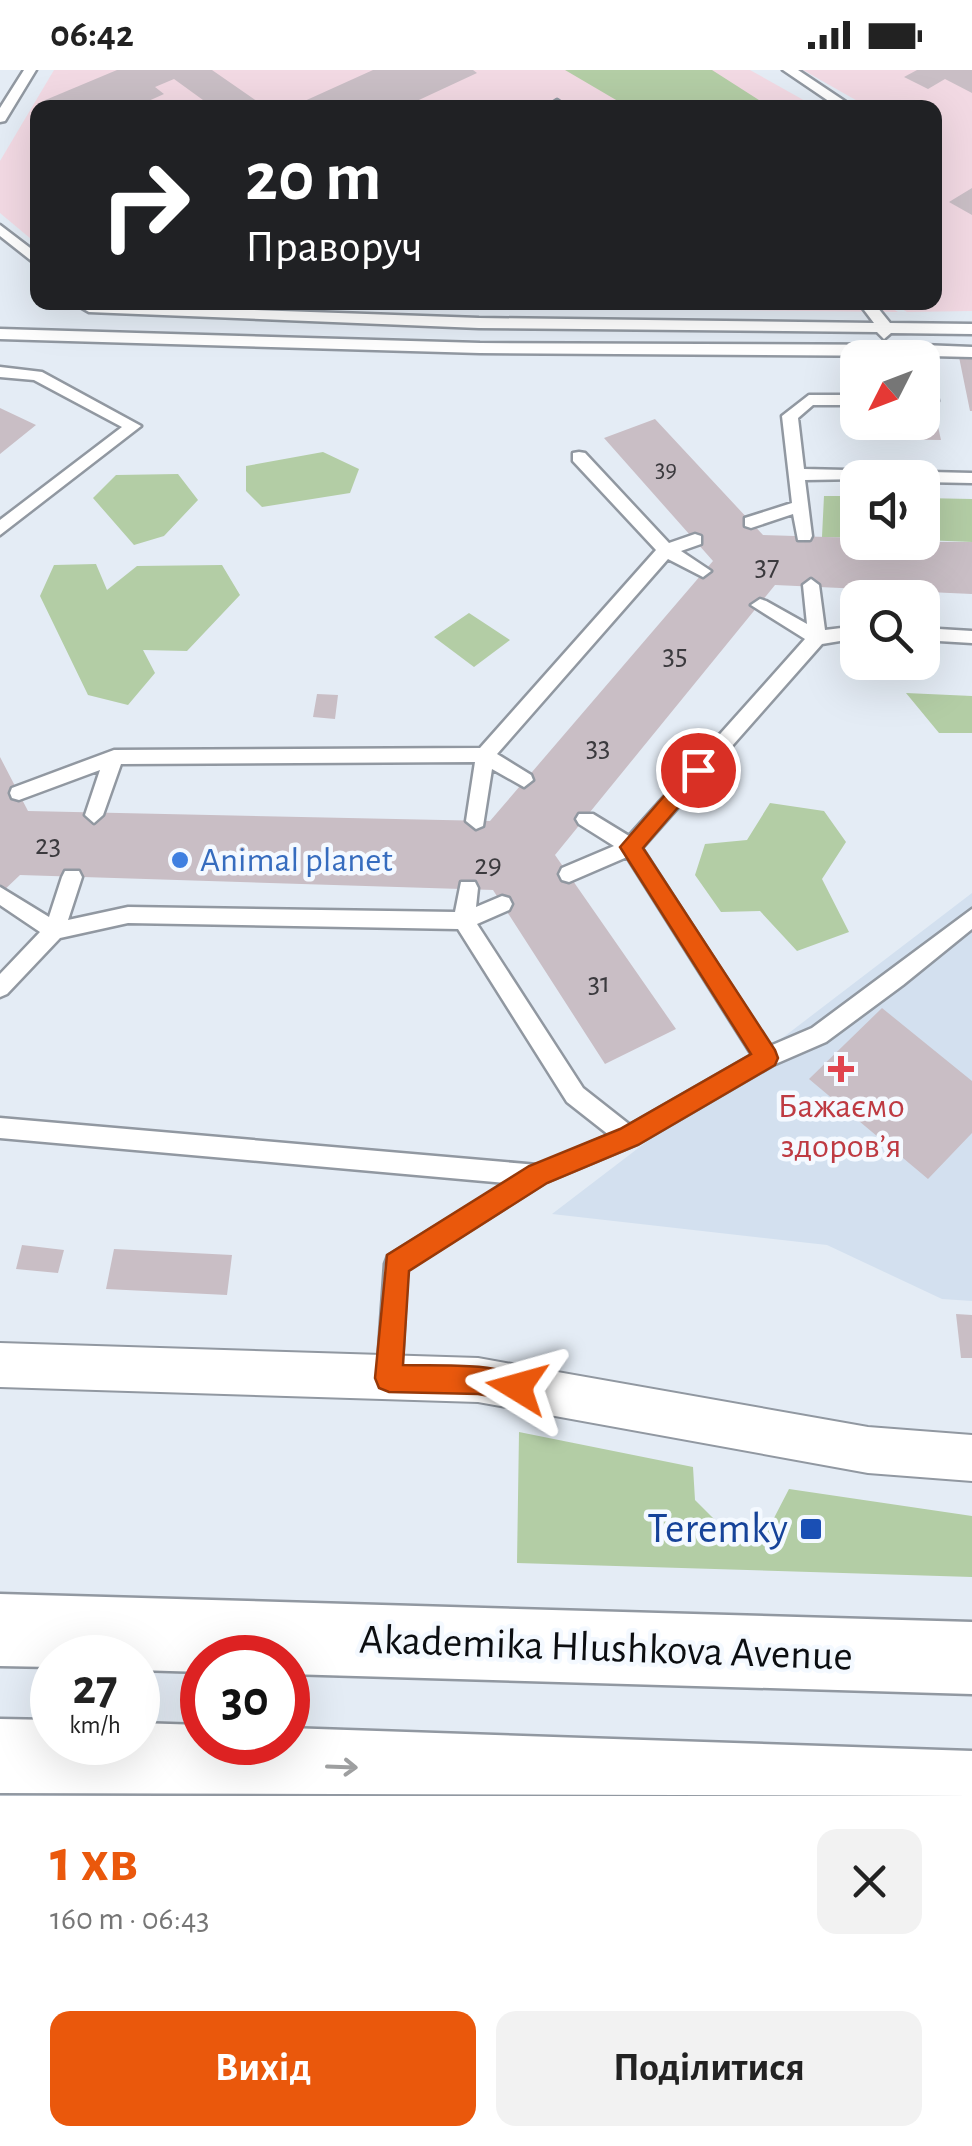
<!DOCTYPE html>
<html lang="uk">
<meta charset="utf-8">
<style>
body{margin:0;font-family:"Alegreya Sans",sans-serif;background:#f2f2f2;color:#222;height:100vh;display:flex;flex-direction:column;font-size:38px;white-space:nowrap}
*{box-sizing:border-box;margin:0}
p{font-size:32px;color:#767676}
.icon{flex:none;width:55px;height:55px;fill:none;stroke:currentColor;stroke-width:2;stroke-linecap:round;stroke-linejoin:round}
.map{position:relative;height:1726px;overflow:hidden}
.side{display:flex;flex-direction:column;background:#fff;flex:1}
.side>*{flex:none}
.guide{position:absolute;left:30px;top:30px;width:912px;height:210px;border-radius:20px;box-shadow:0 10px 40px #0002;background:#202124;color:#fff;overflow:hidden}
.needle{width:65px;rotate:228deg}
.buttons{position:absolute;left:840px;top:270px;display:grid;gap:20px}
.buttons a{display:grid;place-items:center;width:100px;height:100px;border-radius:20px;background:#fff;box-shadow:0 10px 40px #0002;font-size:50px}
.speed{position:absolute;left:30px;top:1565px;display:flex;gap:20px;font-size:50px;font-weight:700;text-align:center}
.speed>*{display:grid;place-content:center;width:130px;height:130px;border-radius:50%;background:#fff;box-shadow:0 10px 40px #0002;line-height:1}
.speed small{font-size:25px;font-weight:400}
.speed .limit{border:15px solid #d22;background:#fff;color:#111}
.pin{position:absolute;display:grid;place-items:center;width:85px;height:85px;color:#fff;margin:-42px;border:5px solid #fff;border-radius:50%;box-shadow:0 2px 10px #0007}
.me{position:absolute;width:110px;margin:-55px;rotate:278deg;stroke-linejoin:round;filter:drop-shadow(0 0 8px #0008)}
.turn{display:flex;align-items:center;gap:35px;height:210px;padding:0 50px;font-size:45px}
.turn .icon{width:130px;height:130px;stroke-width:2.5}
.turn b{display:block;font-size:70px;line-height:85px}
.round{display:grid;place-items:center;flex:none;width:105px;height:105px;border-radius:20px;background:#f2f2f2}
.overview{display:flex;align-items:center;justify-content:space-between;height:170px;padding:0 50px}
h1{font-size:60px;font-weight:700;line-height:75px;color:#ea580c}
.button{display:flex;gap:20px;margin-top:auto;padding:20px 50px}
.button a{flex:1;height:115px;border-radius:20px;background:#ea580c;color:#fff;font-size:40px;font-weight:700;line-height:115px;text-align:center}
.button a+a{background:#f2f2f2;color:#222}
.status{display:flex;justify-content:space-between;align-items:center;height:70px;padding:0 50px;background:#fff;direction:ltr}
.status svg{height:28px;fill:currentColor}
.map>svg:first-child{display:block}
.built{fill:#d3e0ef}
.education{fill:#f2d9e3}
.green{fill:#b3cda5}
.building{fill:#c9bec5}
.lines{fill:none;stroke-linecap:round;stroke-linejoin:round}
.service-casing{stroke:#9198a1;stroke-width:5}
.minor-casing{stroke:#9198a1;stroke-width:4}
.trunk-casing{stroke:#9198a1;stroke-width:5}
.service{fill:#fff;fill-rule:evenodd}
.minor{fill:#fff;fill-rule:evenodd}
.trunk{fill:#fff;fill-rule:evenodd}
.oneway{stroke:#9e9fa0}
.route{fill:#ea580c;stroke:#983908;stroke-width:2.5}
.shop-dot{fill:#3f7fe0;stroke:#f4f9ff;stroke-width:4}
.health-dot{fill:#e0444e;stroke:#f4f9ff;stroke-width:4}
.transit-dot{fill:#1a4fb4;stroke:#f4f9ff;stroke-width:4}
.labels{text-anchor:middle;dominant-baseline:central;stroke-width:9;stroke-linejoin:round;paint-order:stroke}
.far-number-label{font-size:25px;fill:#3b3a3e}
.number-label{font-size:30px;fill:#3b3a3e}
.shop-label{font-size:35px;fill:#366cbe;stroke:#f4f9ff;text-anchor:start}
.health-label{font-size:35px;fill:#be3a42;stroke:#f4f9ff}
.near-transit-label{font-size:42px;fill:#164399;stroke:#f4f9ff;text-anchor:end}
.near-street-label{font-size:42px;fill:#0c0e11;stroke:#f4f9ff}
</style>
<div class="status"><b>06:42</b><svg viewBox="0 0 49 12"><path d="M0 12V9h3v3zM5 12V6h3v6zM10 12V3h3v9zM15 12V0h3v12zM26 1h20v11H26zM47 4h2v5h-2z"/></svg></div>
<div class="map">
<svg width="972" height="1726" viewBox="0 0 972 1726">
<rect width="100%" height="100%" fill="#e4ecf5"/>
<path class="built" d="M972,823v408l-30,-2 -115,-54 -275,-31z"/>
<path class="education" d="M54,0h696l66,37 -778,1 -1,136 -37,-31v-52z
M803,0h169v241l-65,1 -15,-9 43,-1v-194l-67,-1z
M882,232l16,10 -764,-9z"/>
<path class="green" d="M565,0h147l58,37h-142z
M323,382l36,17 -9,24 -88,14 -16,-16v-25z
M178,404l20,26 -34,36 -30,9 -41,-47 23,-23z
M824,426h33v42l-35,-1z
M922,428l50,1v43l-49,-2z
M96,494l11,26 30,-24 85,-1 18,30 -53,56 -44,-1 12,23 -27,32 -40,-10 -48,-99 14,-31z
M469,543l41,27 -36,27 -40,-30z
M906,623l66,3v37h-33z
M770,733l54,8 22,31 -24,37 27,53 -52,19 -37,-40 -39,1 -26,-37 10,-31 42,-4z
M519,1362l174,35 2,33 21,21 28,9 30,-12 15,-29 183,27v61l-455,-14z"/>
<path class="building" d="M117,0h95l55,38h-53l-40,-29 -19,8 9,7 -31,14h-81l-9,-7z
M373,0h100l4,3 -71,33 2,2h-119z
M917,0h55v23l-27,-14 -17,10 -24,-12z
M972,118v27l-23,-13z
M959,287h13v54h-2z
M0,338l36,17 -36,29z
M655,349l108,116 95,3v4h114v52l-197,-9 -220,270 121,174 -71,35 -112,-174 -473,-15 -20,19v-137l28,54 462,10 223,-260 -109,-123z
M874,352h63l4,18 -64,-1z
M317,624l21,1 -3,24 -22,-2z
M882,938l90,73v52l-44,46 -119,-100z
M22,1175l42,5 -6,23 -42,-4z
M114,1179l118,6 -5,40 -121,-6z
M956,1244l16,1v43h-11z"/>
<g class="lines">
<g class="service-casing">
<path id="service" d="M24,0h12l-31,51 -5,1v-14z
M783,0h15l57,38h-16z
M557,30l11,8h-15l-2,-4z
M0,155l38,29v12l-38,-30z
M858,232h15l17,21 82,1v10l-81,-1 -7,6 -7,-7 -398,-4 -390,-16 -7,-4 7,-4 390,14 395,5z
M0,259l480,14 442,2 50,2v10l-42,-1 8,45 -3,4 -13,1v-48l-7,-2 -435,-3 -480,-14z
M0,297l42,5 99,54 -141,109v-15l122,-93 -88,-47 -34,-3z
M809,325h49v10h-45l-15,13 6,51 168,4v10l-50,-1v-4l-117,2 7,56 -2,4h-12l-5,-26 -42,14 -6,-2v-8l47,-15 -10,-87z
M579,382l6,1 84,90 26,-9 6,2v8l-20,7 30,20 -8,6 -35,-18 -171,195 34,21 2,5 -9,7 -32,-18 -9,57 -7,3 -10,-8 9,-59 -354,2 -18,51 -9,8 -9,-8 15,-45 -81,30 -7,-2 -2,-5 2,-5 102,-38 366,-2 176,-198 -83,-89v-8z
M811,509l8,6 6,45 33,-4v12l-36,6 -180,204 128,198 42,-18 160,-119v20l-69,56 -77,57 -53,23 -136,79 -91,38 -139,88 -6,108 -4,8 -8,4 -8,-4 -4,-8 8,-114 3,-8 118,-73 -506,-45v-20l538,47 71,-30 -42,-33 -109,-173 -330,-6 -68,15 -53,56 -7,3v-23l40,-42 -40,-27v-18l49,30 13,-40 3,-6h14l3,6 -14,43 60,-13 327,5 6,-30h14l3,6 -2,19 26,-11 7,2 3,6 -3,6 -32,14 106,164 47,37 122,-70 -125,-198 -58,25 -7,-2 -3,-6 3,-6 52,-22 -35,-22 -3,-5 3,-5h14l36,22 176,-197 -54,-34 9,-6 6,2 41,23 -4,-39z
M922,558l50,3v12l-50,-3z"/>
</g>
<g class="minor-casing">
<path id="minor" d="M0,1273l478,15 390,69 104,8v46l-104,-8 -390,-71 -478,-15z"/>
</g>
<g class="trunk-casing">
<path id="trunk" d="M0,1524l972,28v72l-684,-20v-16h-86v14l-64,-2v-12h-86v9l-52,-1z
M0,1649l52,1v22h86v-19l64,2v17h86v-14l684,23v45l-972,-3z"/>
</g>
<use href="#service" class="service"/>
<use href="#minor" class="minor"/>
<use href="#trunk" class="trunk"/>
</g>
<defs><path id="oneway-shaft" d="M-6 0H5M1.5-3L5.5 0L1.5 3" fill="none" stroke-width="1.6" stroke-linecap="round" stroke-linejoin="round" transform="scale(2.5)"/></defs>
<use class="oneway" href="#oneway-shaft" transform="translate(342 1697) rotate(2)"/>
<path class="route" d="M698,692l11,8 -4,6 -62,72 132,202 3,8 -3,7 -137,80 -91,38 -138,88 -6,94c41,1 86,-3 124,13l4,9 -4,10 -10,4 -39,-7 -89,-2 -10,-4 -4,-10 12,-123 142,-89 91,-37 131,-75 -131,-207 71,-82z"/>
<circle class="shop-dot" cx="180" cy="790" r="10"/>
<path class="health-dot" d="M836 984h10v10h10v10h-10v10h-10v-10h-10v-10h10z"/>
<rect class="transit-dot" x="799" y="1447" width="24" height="24" rx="5"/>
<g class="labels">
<g class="far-number-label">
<text x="666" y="399">39</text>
</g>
<g class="number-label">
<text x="767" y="496">37</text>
<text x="675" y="585">35</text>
<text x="598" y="677">33</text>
<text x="48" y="775">23</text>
<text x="488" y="795">29</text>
<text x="599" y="913">31</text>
</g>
<g class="shop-label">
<text x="200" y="790">Animal planet</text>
</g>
<g class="health-label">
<text x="841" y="1036">Бажаємо<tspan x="841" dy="40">здоровʼя</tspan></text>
</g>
<g class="near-transit-label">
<text x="788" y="1459">Teremky</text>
</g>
<g class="near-street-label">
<text transform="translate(606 1578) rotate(2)">Akademika Hlushkova Avenue</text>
</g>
</g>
</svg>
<div class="buttons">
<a><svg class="needle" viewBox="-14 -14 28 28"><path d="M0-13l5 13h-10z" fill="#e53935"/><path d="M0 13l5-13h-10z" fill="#767676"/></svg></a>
<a><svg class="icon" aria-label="sound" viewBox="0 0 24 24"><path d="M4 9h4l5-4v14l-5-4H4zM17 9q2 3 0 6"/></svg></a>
<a><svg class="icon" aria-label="search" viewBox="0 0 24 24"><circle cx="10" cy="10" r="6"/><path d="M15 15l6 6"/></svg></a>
</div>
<div class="speed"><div>27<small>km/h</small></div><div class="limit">30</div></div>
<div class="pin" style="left:698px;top:700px;background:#d93025"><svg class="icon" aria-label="arrive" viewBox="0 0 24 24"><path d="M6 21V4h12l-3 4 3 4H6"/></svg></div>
<svg class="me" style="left:517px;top:1317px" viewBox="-20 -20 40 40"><path d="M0-17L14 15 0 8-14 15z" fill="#ea580c" stroke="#fff" stroke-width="4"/></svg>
<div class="guide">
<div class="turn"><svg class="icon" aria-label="right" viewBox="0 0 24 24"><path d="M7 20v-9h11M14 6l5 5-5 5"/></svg><div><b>20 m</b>Праворуч</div></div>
</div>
</div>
<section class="side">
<div class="overview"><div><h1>1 хв</h1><p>160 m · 06:43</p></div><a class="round"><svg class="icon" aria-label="close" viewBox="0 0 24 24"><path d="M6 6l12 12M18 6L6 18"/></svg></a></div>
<div class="button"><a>Вихід</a><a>Поділитися</a></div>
</section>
